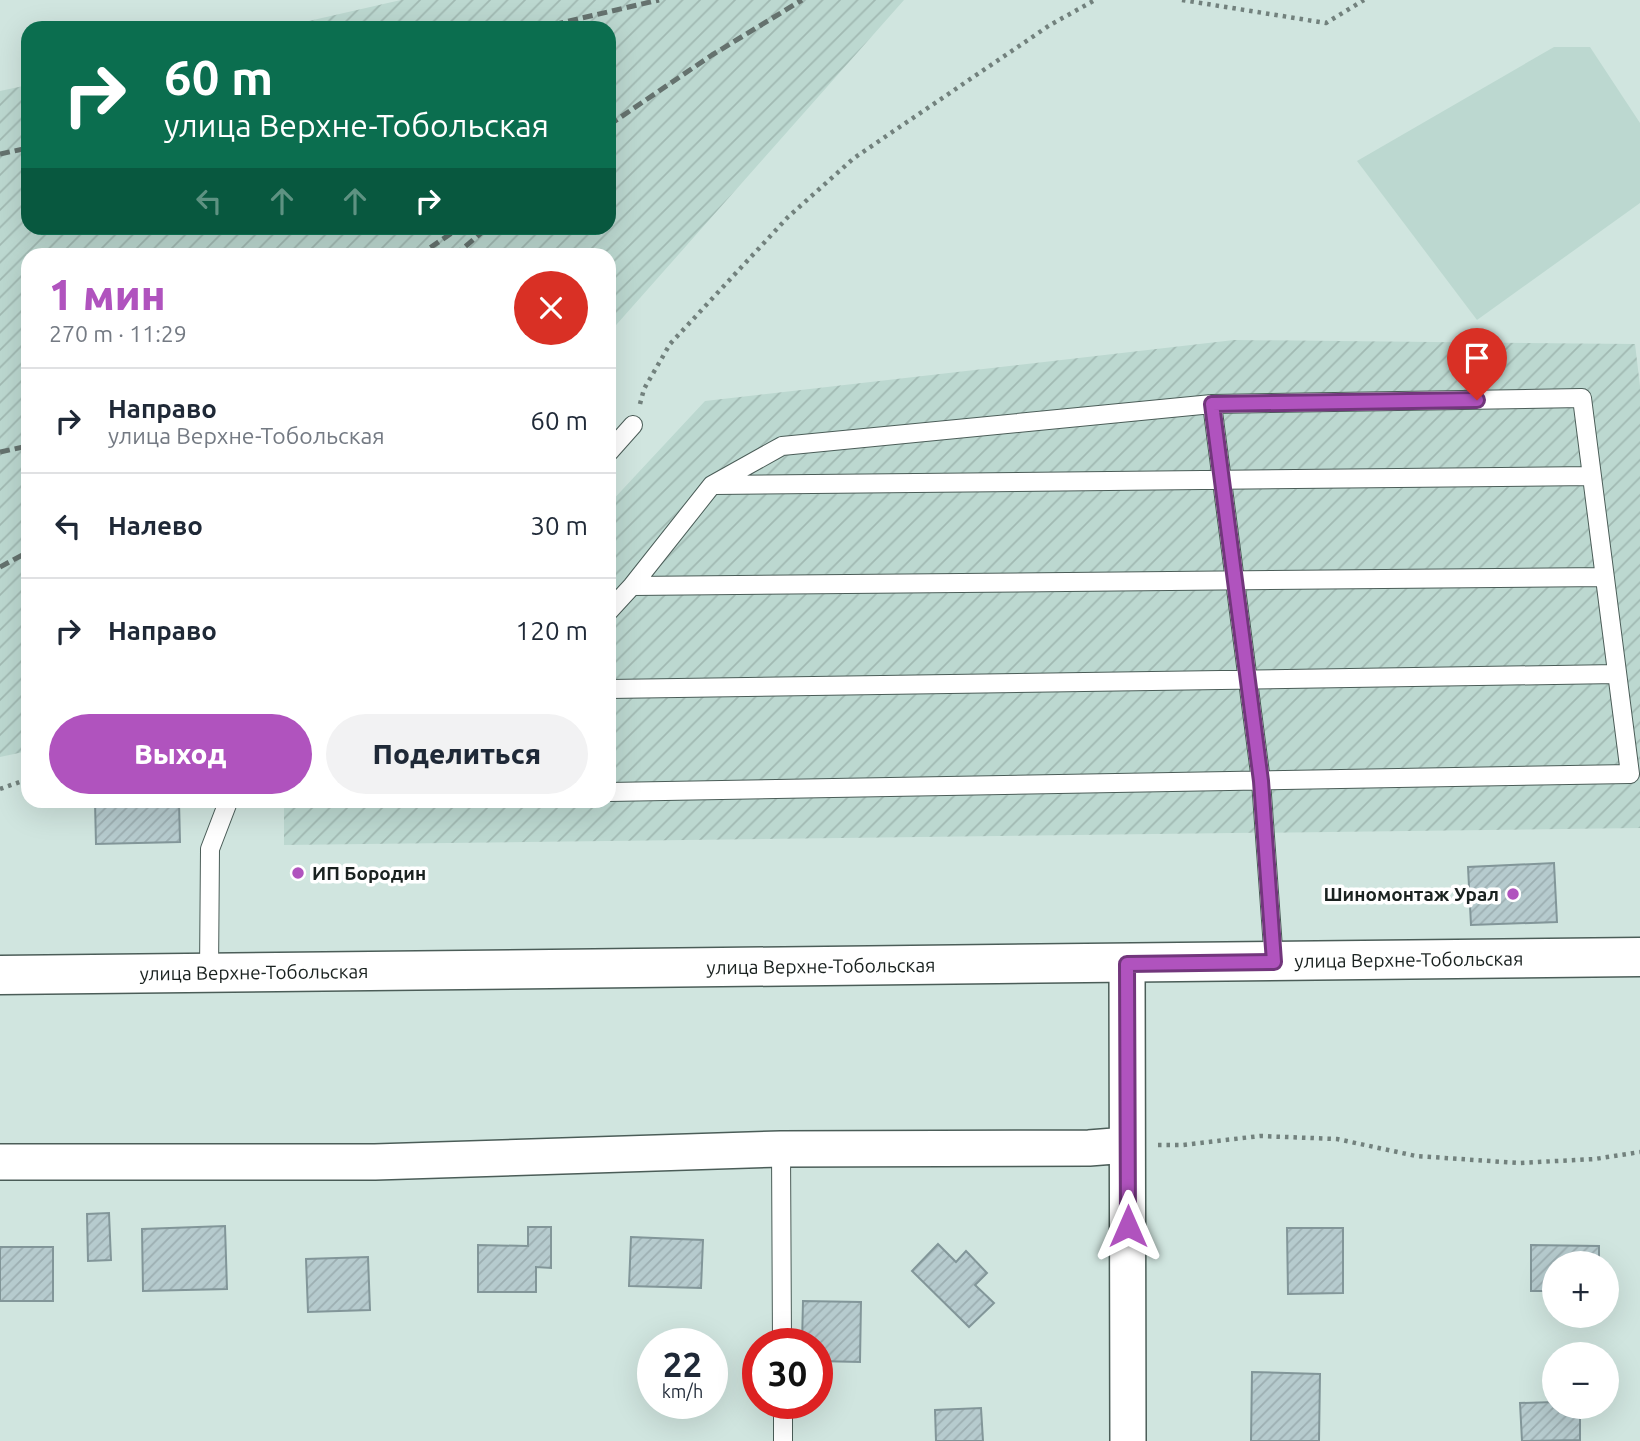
<!DOCTYPE html>
<html lang="ru">
<meta charset="utf-8">
<style>
body{margin:0;font-family:Ubuntu,sans-serif;background:#f2f2f3;color:#1f2937;height:100vh;display:flex;flex-direction:column;font-size:26px;white-space:nowrap}
*{box-sizing:border-box;margin:0}
p{font-size:23px;color:#747a83}
.icon{flex:none;width:38px;height:38px;fill:none;stroke:currentColor;stroke-width:2;stroke-linecap:round;stroke-linejoin:round}
.map{position:relative;flex:1;overflow:hidden}
.drawer{position:absolute;left:21px;top:248px;width:595px;height:560px;display:flex;flex-direction:column;background:#fff;border-radius:21px;box-shadow:0 7px 28px #0002}
.drawer>*{flex:none}
.banner{position:absolute;left:21px;top:21px;width:595px;height:214px;border-radius:21px;box-shadow:0 7px 28px #0002;background:#0b6e4f;color:#fff;overflow:hidden}
.fabs{position:absolute;left:1542px;top:1251px;display:grid;gap:14px}
.fabs a{display:grid;place-items:center;width:77px;height:77px;border-radius:50%;background:#fff;box-shadow:0 7px 28px #0002;font-size:35px}
.speed{position:absolute;left:637px;top:1328px;display:flex;gap:14px;font-size:35px;font-weight:700;text-align:center}
.speed>*{display:grid;place-content:center;width:91px;height:91px;border-radius:50%;background:#fff;box-shadow:0 7px 28px #0002;line-height:1}
.speed small{font-size:18px;font-weight:400}
.speed .limit{border:10px solid #d22;background:#fff;color:#111}
.pin{position:absolute;display:grid;place-items:center;width:60px;height:60px;color:#fff;margin:-72px -30px;border-radius:50% 50% 50% 0;rotate:-45deg;box-shadow:0 0 7px #0007}
.pin .icon{rotate:45deg}
.me{position:absolute;width:77px;margin:-38px;rotate:0deg;stroke-linejoin:round;filter:drop-shadow(0 0 5px #0008)}
.turn{display:flex;align-items:center;gap:24px;height:147px;padding:0 28px;font-size:32px}
.turn .icon{width:91px;height:91px;stroke-width:2.5}
.turn b{display:block;font-size:49px;line-height:60px}
.lanes{display:flex;align-items:center;height:66px;padding:0 28px;background:#0003;justify-content:center;gap:35px;direction:ltr}
.lanes .off{opacity:.35}
.round{display:grid;place-items:center;flex:none;width:74px;height:74px;border-radius:37px;background:#f2f2f3}
.overview{display:flex;align-items:center;justify-content:space-between;height:119px;padding:0 28px}
h1{font-size:42px;font-weight:800;line-height:52px;color:#b053be}
.cta{display:flex;gap:14px;margin-top:auto;padding:14px 28px}
.cta a{flex:1;height:80px;border-radius:42px;background:#b053be;color:#fff;font-size:28px;font-weight:800;line-height:80px;text-align:center}
.cta a+a{background:#f2f2f3;color:#1f2937}
ul{padding:0;list-style:none}
li{display:flex;align-items:center;gap:21px;height:105px;padding:0 28px;border-top:2px solid #e0e1e3}
li div{flex:1}
li b{display:block;font-size:26px}
li em{font-style:normal}
.map>svg:first-child{display:block}
.built{fill:#bcd8d0}
.industrial{fill:url(#industrial-furrows)}
.building{fill:url(#building-hatch);stroke:#829699;stroke-width:2}
.lines{fill:none;stroke-linecap:round;stroke-linejoin:round}
.service-casing{stroke:#4b5d58;stroke-width:20}
.minor-casing{stroke:#4b5d58;stroke-width:38}
.tertiary-casing{stroke:#4b5d58;stroke-width:41}
.path{stroke:#72817d;stroke-width:4.5;stroke-dasharray:3.5 5;stroke-linecap:butt}
.service{stroke:#fff;stroke-width:18}
.minor{stroke:#fff;stroke-width:35}
.tertiary{stroke:#fff;stroke-width:38}
.rail{stroke:#65726e;stroke-width:5;stroke-dasharray:10 5;stroke-linecap:butt}
.route-casing{stroke:#72367c;stroke-width:18}
.route{stroke:#b053be;stroke-width:12}
.poi-dot{fill:#b053be;stroke:#fff;stroke-width:2.5}
.labels{text-anchor:middle;dominant-baseline:central;stroke-width:7;stroke-linejoin:round;paint-order:stroke}
.poi-label{font-size:19px;font-weight:bold;fill:#1a2220;stroke:#fff;text-anchor:start}
.street-label{font-size:19px;fill:#1a2220;stroke:#fff}
</style>
<div class="map">
<svg width="1640" height="1441" viewBox="0 0 1640 1441">
<defs>
<pattern id="industrial-furrows" width="10" height="10" patternUnits="userSpaceOnUse" patternTransform="scale(1.75)"><rect width="10" height="10" fill="#bcd8d0"/><path d="M-1 1l2-2M0 10L10 0M9 11l2-2" fill="none" stroke="#a1b9b2"/></pattern>
<pattern id="building-hatch" width="6" height="6" patternUnits="userSpaceOnUse" patternTransform="scale(1.75)"><rect width="6" height="6" fill="#b6cbce"/><path d="M-1 1l2-2M0 6l6-6M5 7l2-2" fill="none" stroke="#9caeb1"/></pattern>
</defs>
<rect width="100%" height="100%" fill="#d0e5df"/>
<path class="built" d="M1554,47h36l50,76v80l-163,117 -120,-159z"/>
<path class="industrial" d="M401,0h503l-295,333v-77h-581v495l-28,6v-666l28,-6v143h581v-200h-331z
M1234,340l401,4 5,42v442l-1356,17v-43h325v-298l96,-103z"/>
<path class="building" d="M95,802h84l1,40 -84,2z
M1554,863l3,59 -86,3 -3,-58z
M109,1213l2,47 -23,1 -1,-47z
M225,1226l2,63 -84,2 -1,-62z
M528,1227h23v41l-15,-1v25h-58v-47l50,1z
M1287,1228h56v65l-55,1z
M631,1237l72,3 -2,48 -72,-2z
M938,1244l18,18 10,-11 21,22 -12,12 19,18 -25,24 -57,-56z
M1531,1245l68,1v18h-45v27h-23z
M0,1247h53v54h-53z
M368,1257l2,53 -62,2 -2,-53z
M803,1301l58,1 -1,60 -43,-1v-17h-15z
M1252,1372l68,2 -1,67h-68z
M1554,1402v5h26v33l-58,1 -2,-38z
M981,1408l2,33h-47l-1,-31z"/>
<g class="lines">
<g class="service-casing">
<path id="service" d="M1212,404l49,377 13,181
M609,452l24,-27
M714,485l878,-9
M632,586l973,-9
M609,611l23,-25 80,-101 70,-39 430,-42 370,-6 48,376 -1021,18
M609,689l1008,-15
M209,972l1,-123 18,-47
M781,1149l1,195
M783,1404v37"/>
</g>
<g class="minor-casing">
<path id="minor" d="M1127,964l1,477
M0,1162h375l406,-13 308,-1 38,-3"/>
</g>
<g class="tertiary-casing">
<g id="tertiary">
<path id="s1" d="M0,975l1640,-18"/>
</g>
</g>
<path class="path" d="M1182,0l144,23 38,-23
M640,404l4,-15 26,-45 118,-127 66,-59 196,-133 45,-25
M0,789l28,-10
M1158,1145h25l77,-9 77,3 79,17 103,7 76,-4 45,-7"/>
<use href="#service" class="service"/>
<use href="#minor" class="minor"/>
<use href="#tertiary" class="tertiary"/>
<path class="rail" d="M539,28l120,-28
M609,125l103,-70 90,-55
M0,154l28,-6
M418,256l41,-28
M454,256l33,-28
M0,452l28,-6
M0,567l28,-15"/>
</g>
<g class="lines">
<g class="route-casing">
<path id="route" d="M1128,1226l-1,-262 147,-2 -13,-181 -49,-377 265,-4"/>
</g>
<use href="#route" class="route"/>
</g>
<g class="poi-dot">
<circle cx="298" cy="873" r="7"/>
<circle cx="1513" cy="894" r="7"/>
</g>
<g class="labels">
<g class="poi-label">
<text x="312" y="873">ИП Бородин</text>
<text x="1499" y="894" text-anchor="end">Шиномонтаж Урал</text>
</g>
<g class="street-label">
<text stroke="none"><textPath href="#s1" startOffset="1409">улица Верхне-Тобольская</textPath></text>
<text stroke="none"><textPath href="#s1" startOffset="821">улица Верхне-Тобольская</textPath></text>
<text stroke="none"><textPath href="#s1" startOffset="254">улица Верхне-Тобольская</textPath></text>
</g>
</g>
</svg>
<div class="fabs">
<a>+</a>
<a>−</a>
</div>
<div class="speed"><div>22<small>km/h</small></div><div class="limit">30</div></div>
<div class="pin" style="left:1477px;top:400px;background:#d93025"><svg class="icon" aria-label="arrive" viewBox="0 0 24 24"><path d="M6 21V4h12l-3 4 3 4H6"/></svg></div>
<svg class="me" style="left:1128px;top:1226px" viewBox="-20 -20 40 40"><path d="M0-17L14 15 0 8-14 15z" fill="#b053be" stroke="#fff" stroke-width="4"/></svg>
<div class="banner">
<div class="turn"><svg class="icon" aria-label="right" viewBox="0 0 24 24"><path d="M7 20v-9h11M14 6l5 5-5 5"/></svg><div><b>60 m</b>улица Верхне-Тобольская</div></div>
<div class="lanes"><svg class="icon off" aria-label="left" viewBox="0 0 24 24"><path d="M17 20v-9H6M10 6l-5 5 5 5"/></svg><svg class="icon off" aria-label="ahead" viewBox="0 0 24 24"><path d="M12 20V5M6 11l6-6 6 6"/></svg><svg class="icon off" aria-label="ahead" viewBox="0 0 24 24"><path d="M12 20V5M6 11l6-6 6 6"/></svg><svg class="icon" aria-label="right" viewBox="0 0 24 24"><path d="M7 20v-9h11M14 6l5 5-5 5"/></svg></div>
</div>
<section class="drawer">
<div class="overview"><div><h1>1 мин</h1><p>270 m · 11:29</p></div><a class="round" style="background:#d93025;color:#fff"><svg class="icon" aria-label="close" viewBox="0 0 24 24"><path d="M6 6l12 12M18 6L6 18"/></svg></a></div>
<ul>
<li><svg class="icon" aria-label="right" viewBox="0 0 24 24"><path d="M7 20v-9h11M14 6l5 5-5 5"/></svg><div><b>Направо</b><p>улица Верхне-Тобольская</p></div><em>60 m</em></li>
<li><svg class="icon" aria-label="left" viewBox="0 0 24 24"><path d="M17 20v-9H6M10 6l-5 5 5 5"/></svg><div><b>Налево</b></div><em>30 m</em></li>
<li><svg class="icon" aria-label="right" viewBox="0 0 24 24"><path d="M7 20v-9h11M14 6l5 5-5 5"/></svg><div><b>Направо</b></div><em>120 m</em></li>
</ul>
<div class="cta"><a>Выход</a><a>Поделиться</a></div>
</section>
</div>
